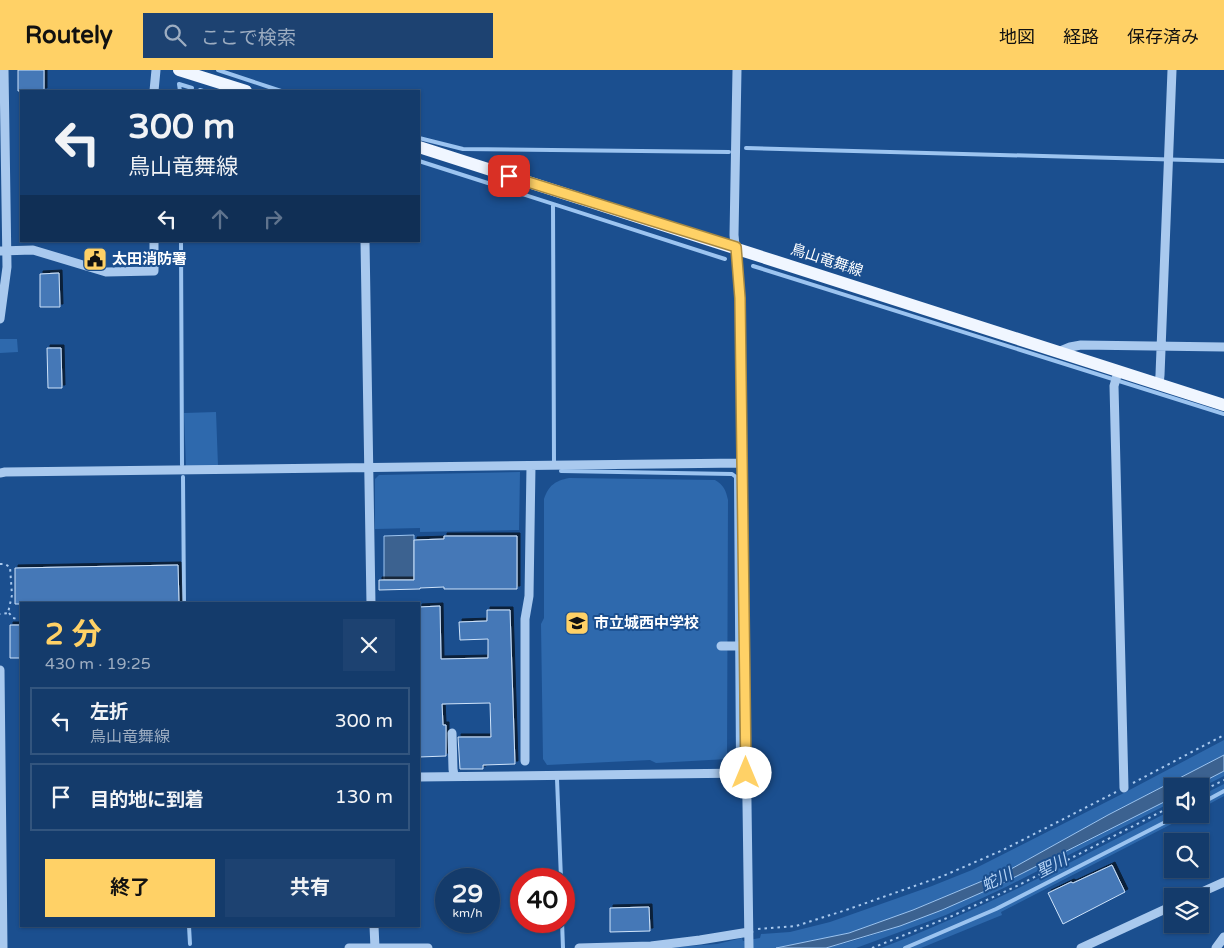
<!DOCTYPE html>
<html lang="ja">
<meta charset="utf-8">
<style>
body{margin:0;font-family:"Varela Round","Noto Sans JP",sans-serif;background:#1d4271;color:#f1f3f6;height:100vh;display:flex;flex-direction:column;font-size:19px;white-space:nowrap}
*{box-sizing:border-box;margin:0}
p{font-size:16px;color:#9dadc1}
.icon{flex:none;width:28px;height:28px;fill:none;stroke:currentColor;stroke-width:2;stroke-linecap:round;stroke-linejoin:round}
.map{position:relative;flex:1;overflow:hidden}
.side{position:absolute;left:20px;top:532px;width:400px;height:325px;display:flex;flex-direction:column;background:#143b6b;border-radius:0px;box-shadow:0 1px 4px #0004,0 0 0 1px #33557e}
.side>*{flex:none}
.top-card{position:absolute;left:20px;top:20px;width:400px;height:152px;border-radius:0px;box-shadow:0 1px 4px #0004,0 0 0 1px #33557e;background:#143b6b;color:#f1f3f6;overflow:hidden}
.buttons{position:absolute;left:1164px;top:708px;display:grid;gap:10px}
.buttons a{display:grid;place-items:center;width:45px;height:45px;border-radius:0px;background:#143b6b;box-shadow:0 1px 4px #0004,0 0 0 1px #33557e;font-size:25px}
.speed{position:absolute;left:435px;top:798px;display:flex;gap:10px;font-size:25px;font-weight:700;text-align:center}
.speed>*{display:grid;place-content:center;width:65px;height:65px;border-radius:50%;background:#143b6b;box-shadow:0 1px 4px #0004,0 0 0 1px #33557e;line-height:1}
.speed small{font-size:12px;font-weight:400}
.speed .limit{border:8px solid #d22;background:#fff;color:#111}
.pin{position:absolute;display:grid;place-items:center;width:42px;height:42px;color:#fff;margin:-21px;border-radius:10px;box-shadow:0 2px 8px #0006}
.me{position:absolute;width:55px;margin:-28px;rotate:0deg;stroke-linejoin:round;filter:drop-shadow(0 0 4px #0008)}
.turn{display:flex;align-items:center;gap:18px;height:105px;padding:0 25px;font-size:22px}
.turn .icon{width:65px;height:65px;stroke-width:2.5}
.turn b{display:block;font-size:35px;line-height:42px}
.lanes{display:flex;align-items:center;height:48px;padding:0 25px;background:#0003;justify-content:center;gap:25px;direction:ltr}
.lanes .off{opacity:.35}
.round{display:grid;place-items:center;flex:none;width:52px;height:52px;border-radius:0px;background:#1d4271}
.headline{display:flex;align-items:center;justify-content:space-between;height:85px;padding:0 25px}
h1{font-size:30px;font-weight:700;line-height:38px;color:#ffd166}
.cta{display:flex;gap:10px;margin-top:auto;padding:10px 25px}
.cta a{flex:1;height:58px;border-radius:0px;background:#ffd166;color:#111;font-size:20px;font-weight:700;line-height:58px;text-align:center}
.cta a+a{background:#1d4271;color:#f1f3f6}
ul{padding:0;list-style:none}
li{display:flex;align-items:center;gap:15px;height:68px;margin:0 10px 8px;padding:0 15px;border:2px solid #33557e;border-radius:0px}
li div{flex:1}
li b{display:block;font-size:19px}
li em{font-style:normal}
header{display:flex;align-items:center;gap:30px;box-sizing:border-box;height:70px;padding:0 25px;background:#ffd166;color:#111}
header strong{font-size:24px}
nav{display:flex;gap:28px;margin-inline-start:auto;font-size:18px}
.search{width:350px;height:45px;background:#1d4271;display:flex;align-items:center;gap:12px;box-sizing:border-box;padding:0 18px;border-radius:0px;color:#9dadc1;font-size:19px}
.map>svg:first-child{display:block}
.green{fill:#2e69ad}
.water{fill:#3c6290;stroke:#9cc4f0}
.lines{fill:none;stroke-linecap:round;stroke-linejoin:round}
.stream{stroke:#9cc4f0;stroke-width:4}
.building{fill:#4478b7;stroke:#cfe3fa;filter:url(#shadow)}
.path{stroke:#a9c9ee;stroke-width:2;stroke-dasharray:2.5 4;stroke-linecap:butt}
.minor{stroke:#a9c9ee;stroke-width:9}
.major{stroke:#f0f6ff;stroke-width:12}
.route-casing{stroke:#a68842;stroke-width:12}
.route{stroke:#ffd166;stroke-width:9}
.labels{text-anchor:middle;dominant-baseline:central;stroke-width:4;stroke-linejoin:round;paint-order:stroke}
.poi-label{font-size:15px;font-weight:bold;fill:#fff;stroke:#1b4f8f;text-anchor:start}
.street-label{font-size:15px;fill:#fff;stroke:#1b4f8f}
.water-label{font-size:16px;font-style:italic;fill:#b5d3f5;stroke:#1b4f8f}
</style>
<header>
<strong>Routely</strong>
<div class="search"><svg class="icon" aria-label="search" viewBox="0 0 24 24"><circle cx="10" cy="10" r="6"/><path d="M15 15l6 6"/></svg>ここで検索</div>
<nav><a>地図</a><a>経路</a><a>保存済み</a></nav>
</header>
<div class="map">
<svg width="1224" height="878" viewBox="0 0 1224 878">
<defs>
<filter id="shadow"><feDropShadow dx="3" dy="-3" stdDeviation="0" flood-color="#0009"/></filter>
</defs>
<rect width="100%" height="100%" fill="#1b4f8f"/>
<path class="green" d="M0,269h17l1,13 -18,1z
M216,342l2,54h-32l-2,-53z
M520,402l-1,58 -99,2v-4l-45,1v-50l4,-4z
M569,408l146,2c9,5 11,11 13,20l-1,259 -71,4 -6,-3 -103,5 -4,-6 -2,-135 3,-6v-119c5,-14 11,-18 25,-21z
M1224,670v15l-116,60 -97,54 -98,41 -64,23 -73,15h-112l53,-4 25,-6 1,3 17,-3 1,-4 29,-2 40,-10 102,-36 40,-16 148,-75z
M1224,701v5l-24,12v-2h-5z
M1224,714v12l-24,13v-13z
M1172,728v4l-166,85 -60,28 -90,33h-30c80,-19 154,-54 227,-90 40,-20 80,-40 119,-60z
M1172,740v4h19l-190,98 1,3 -81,33h-40c101,-38 196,-89 291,-138z"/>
<path class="water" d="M414,465v45h-30v-44z
M1224,685v16l-29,15h-23v12l-171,86 -59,26 -42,16 -74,22h-50l73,-15 64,-23 98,-41 97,-54z"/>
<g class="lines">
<path class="stream" d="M218,0l63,21
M200,20l3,1
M180,21l-1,-7 13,4
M419,68l44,11 266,3
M746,78l478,13
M419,91l306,98
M553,134l1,257
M181,171l1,224
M753,196l471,148
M561,401l171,3 4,3 2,284
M183,407l1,127
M557,709l4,100
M1200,734l24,-13
M562,851l1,27
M189,856l1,18
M905,878l91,-39 185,-95"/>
</g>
<path class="building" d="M18,0h26v21h-26z
M59,203l1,34h-20v-33z
M47,278h14l1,40h-14z
M444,466h73v53h-73v-2l-24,1v1l-41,1v-10h35v-40l30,-1z
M178,495l1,39h-164v-36z
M440,536l1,53 47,-1v-19l-28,1 -1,-18 28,-1v-11h23l5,154 -32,1v4h-23l-2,-32h33l-1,-34 -48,1 1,21h3v31l-27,1v-150z
M10,555h11v33h-11z
M1112,795l13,27 -62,32 -15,-31 23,-11 2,1z
M649,837l1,24 -40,1v-24z"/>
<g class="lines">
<path class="path" d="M0,494h5l5,3 2,28 -4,18 -8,1
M9,543l4,5 8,2
M1133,713l91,-48
M1200,722l24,-12
M758,859l38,-3 50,-16 97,-34 60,-26 113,-58
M872,878l80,-32 67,-31 153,-79"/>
<path class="minor" d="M737,0l-3,165 6,64 9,649
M154,21l2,-21
M365,171l6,363
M0,181l33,-1 73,22 48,-1v-30
M0,249l7,-52 -3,-197
M1058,282l12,-5 11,-2 143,2
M1118,302l-4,14 10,402
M1159,314l1,-9 12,-305
M0,403l5,-1 737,-9
M721,576h24
M0,600l3,278
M452,663l1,36 1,7
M525,691v-142l4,-23 2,-130
M419,707l327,-4
M1193,826l31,-14
M374,856l1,22
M349,878h79
M579,878l72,-2 49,-6 49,-8
M1081,878l91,-42
M1216,878l8,-11"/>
<path class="major" d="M179,0l67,21
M419,77l805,258"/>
</g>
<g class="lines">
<g class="route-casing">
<path id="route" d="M509,106l227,71 4,51 6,475"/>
</g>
<use href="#route" class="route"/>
</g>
<defs>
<g id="civic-square" transform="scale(1.25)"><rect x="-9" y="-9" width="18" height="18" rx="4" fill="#ffd166" stroke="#1b4f8f"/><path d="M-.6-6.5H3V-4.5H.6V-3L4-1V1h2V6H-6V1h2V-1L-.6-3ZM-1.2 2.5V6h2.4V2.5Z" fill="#111"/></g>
<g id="school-square" transform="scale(1.25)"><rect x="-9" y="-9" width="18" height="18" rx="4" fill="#ffd166" stroke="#1b4f8f"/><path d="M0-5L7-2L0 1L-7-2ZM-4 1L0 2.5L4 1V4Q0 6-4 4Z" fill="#111"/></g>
</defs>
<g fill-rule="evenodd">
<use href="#civic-square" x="95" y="189"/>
<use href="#school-square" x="577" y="553"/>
</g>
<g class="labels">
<g class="poi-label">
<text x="112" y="189">太田消防署</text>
<text x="594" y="553">市立城西中学校</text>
</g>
<g class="street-label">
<text transform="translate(827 190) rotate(18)">鳥山竜舞線</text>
</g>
<g class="water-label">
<text transform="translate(1052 796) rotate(-27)">聖川</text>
<text transform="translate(997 810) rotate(-26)">蛇川</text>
</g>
</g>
</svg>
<div class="buttons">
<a><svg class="icon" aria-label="sound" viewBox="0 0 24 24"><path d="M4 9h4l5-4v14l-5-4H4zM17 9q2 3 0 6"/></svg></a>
<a><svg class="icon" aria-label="search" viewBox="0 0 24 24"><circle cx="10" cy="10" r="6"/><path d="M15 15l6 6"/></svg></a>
<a><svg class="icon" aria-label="layers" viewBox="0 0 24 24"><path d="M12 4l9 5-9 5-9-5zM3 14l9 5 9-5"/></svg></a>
</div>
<div class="speed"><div>29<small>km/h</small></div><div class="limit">40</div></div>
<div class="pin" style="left:509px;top:106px;background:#d93025"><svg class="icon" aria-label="arrive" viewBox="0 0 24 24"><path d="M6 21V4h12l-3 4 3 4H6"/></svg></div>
<svg class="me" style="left:746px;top:703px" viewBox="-20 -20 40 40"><circle r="19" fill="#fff"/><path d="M0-13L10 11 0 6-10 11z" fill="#ffd166"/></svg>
<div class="top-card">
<div class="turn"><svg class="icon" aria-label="left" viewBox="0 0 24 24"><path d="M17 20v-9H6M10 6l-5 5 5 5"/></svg><div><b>300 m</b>鳥山竜舞線</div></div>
<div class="lanes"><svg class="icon" aria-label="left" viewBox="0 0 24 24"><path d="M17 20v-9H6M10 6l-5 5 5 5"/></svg><svg class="icon off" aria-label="ahead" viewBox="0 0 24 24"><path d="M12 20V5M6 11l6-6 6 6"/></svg><svg class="icon off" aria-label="right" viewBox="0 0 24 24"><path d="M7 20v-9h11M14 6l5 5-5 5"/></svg></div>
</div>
<section class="side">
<div class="headline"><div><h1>2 分</h1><p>430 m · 19:25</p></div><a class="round"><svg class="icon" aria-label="close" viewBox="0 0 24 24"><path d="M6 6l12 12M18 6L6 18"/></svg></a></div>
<ul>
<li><svg class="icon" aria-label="left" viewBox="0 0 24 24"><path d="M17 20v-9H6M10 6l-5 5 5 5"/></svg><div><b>左折</b><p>鳥山竜舞線</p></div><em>300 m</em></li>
<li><svg class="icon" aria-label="arrive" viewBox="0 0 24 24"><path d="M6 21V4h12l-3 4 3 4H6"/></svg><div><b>目的地に到着</b></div><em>130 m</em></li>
</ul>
<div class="cta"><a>終了</a><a>共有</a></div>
</section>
</div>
